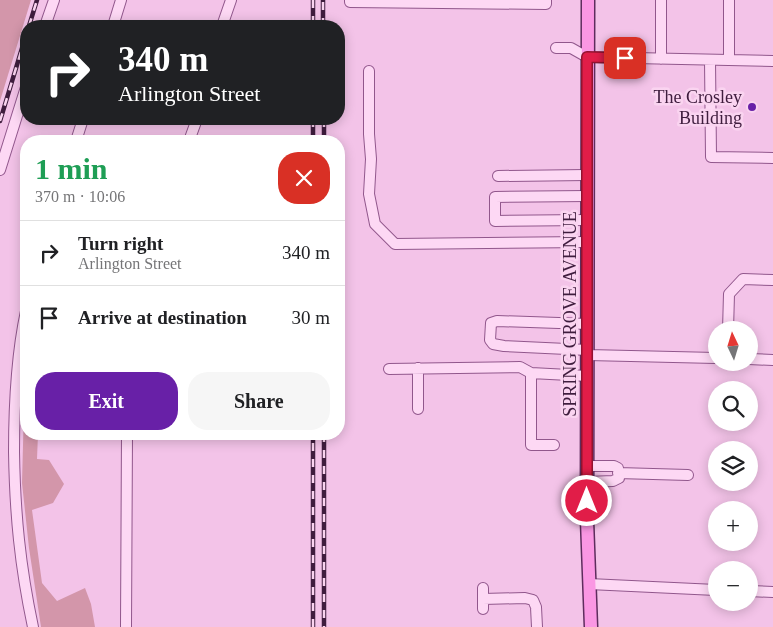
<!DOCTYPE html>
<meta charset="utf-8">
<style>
body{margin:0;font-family:Georgia,serif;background:#f6f6f6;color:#202124;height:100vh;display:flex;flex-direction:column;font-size:19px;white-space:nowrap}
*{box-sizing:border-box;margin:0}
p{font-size:16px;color:#757577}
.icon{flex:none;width:28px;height:28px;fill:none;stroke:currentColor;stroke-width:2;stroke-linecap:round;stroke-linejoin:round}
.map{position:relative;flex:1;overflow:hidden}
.panel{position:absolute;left:20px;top:135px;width:325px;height:305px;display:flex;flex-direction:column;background:#fff;border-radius:20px;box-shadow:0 2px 12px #0003}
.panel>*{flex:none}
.banner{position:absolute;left:20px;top:20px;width:325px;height:105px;border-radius:20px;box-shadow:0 2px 12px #0003;background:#202124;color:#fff;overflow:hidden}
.needle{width:32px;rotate:356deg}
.controls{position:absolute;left:708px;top:321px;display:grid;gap:10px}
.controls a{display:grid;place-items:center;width:50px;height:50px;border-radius:50%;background:#fff;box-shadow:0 2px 12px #0003;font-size:25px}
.pin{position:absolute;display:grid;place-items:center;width:42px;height:42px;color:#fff;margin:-21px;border-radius:10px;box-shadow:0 2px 8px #0006}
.me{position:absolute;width:55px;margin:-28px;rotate:0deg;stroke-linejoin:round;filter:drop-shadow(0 0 4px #0008)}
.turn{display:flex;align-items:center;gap:18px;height:105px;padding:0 15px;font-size:22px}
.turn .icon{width:65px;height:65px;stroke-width:2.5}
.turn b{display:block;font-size:35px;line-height:42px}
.round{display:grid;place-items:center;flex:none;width:52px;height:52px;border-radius:20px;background:#f6f6f6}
.head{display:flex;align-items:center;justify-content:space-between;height:85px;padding:0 15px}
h1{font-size:30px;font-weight:700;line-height:38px;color:#1e9e55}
.primary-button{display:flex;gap:10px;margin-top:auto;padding:10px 15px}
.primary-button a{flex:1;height:58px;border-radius:20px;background:#6820a7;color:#fff;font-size:20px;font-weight:700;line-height:58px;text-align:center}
.primary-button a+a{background:#f6f6f6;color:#202124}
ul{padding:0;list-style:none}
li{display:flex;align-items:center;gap:15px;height:65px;padding:0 15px;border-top:1px solid #e0e0e0}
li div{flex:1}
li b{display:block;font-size:19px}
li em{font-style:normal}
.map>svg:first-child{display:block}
.green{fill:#d396aa}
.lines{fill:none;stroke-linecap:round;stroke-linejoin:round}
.minor-casing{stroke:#91578c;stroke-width:12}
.major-casing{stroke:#5e2c5d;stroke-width:15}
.minor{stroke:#fdd8f4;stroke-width:10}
.major{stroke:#fa97e3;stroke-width:12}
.rail-casing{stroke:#3f1d3e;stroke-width:4.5}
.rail{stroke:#fad4f0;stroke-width:2.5;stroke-dasharray:8;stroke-linecap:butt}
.route-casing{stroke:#92132f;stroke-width:12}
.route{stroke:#e11d48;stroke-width:9}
.poi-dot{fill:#6820a7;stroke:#fad4f0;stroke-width:2}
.labels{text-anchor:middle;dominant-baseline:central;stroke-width:5;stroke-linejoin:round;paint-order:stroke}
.poi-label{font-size:18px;fill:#3f1d3e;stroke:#fad4f0;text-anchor:end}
.street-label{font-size:18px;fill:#3f1d3e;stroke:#fad4f0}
</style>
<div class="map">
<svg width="773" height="627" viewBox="0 0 773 627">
<rect width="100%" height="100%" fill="#f3c3e8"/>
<path class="green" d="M0,0h31l-31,101z
M24,407l2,2v25h12l-1,25 12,1 15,24 -11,19 -21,7 10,73 15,18 28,-13 6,16 4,23h-54l-12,-79 -7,-65z"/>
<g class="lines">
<g class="minor-casing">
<path id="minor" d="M350,0v2l196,2v-4
M45,26l9,-26
M113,26l8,-26
M222,26l9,-26
M556,48h15l16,9 186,4
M661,59v-59
M710,60l1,97 62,1
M729,60v-60
M369,71v63l2,25 -2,35 6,30 20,20 192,-2
M76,141l7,-22
M189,141l8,-22
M0,170l26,-83
M498,176l88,-1
M587,196l-92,1v24l92,-1
M26,311c-10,46 -12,94 -12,141 1,62 6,114 19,175
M588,324l-91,-3 -6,2 -1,17 3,4 11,2 84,4
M728,330l1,-36 14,-15 30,1
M588,355l128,3
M749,359l24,1
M418,368v41
M389,369l131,-2 11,6 57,3
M531,373v72h23
M618,473l70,2
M587,482l26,-1 6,-3 -1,-10 -4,-2h-27
M589,584l127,6
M483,588v21
M749,591l24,1
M483,599l42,-1 8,2 3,7 1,20
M126,627l1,-193"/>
</g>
<g class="major-casing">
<path id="major" d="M588,0l-1,520 4,107"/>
</g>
<use href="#minor" class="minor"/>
<use href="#major" class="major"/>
<g class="rail-casing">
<path id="rail" d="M313,0v26
M29,26l8,-26
M323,26v-26
M313,119v22
M324,119v22
M0,121l26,-86
M324,434v193
M313,627v-193"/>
</g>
<use href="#rail" class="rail"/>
</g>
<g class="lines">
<g class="route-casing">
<path id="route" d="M587,501v-444l38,1"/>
</g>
<use href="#route" class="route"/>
</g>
<circle class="poi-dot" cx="752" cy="107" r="5"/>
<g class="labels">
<g class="poi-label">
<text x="742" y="97">The Crosley<tspan x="742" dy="21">Building</tspan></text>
</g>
<g class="street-label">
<text transform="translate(570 314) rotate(-90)">SPRING GROVE AVENUE</text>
</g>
</g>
</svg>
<div class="controls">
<a><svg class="needle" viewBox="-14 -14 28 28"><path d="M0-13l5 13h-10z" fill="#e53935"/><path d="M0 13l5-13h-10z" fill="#757577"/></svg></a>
<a><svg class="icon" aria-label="search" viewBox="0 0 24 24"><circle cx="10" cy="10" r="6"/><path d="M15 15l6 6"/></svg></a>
<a><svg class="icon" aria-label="layers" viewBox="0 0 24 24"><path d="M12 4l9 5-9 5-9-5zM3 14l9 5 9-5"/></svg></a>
<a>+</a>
<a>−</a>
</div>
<div class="pin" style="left:625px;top:58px;background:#d93025"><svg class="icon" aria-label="arrive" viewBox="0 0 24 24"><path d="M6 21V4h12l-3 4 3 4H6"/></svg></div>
<svg class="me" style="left:587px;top:501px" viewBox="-20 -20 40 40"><circle r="17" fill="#e11d48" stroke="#fff" stroke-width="3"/><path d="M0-11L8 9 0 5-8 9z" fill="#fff"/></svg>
<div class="banner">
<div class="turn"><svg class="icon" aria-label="right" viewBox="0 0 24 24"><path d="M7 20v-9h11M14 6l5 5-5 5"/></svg><div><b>340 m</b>Arlington Street</div></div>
</div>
<section class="panel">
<div class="head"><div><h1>1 min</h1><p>370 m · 10:06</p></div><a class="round" style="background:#d93025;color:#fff"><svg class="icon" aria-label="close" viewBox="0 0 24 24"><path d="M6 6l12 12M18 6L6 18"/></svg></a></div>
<ul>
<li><svg class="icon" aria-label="right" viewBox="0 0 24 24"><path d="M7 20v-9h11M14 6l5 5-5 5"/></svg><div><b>Turn right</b><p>Arlington Street</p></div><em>340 m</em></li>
<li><svg class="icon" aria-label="arrive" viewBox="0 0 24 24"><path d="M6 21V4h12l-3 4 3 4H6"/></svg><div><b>Arrive at destination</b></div><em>30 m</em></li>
</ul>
<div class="primary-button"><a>Exit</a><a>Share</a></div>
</section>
</div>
